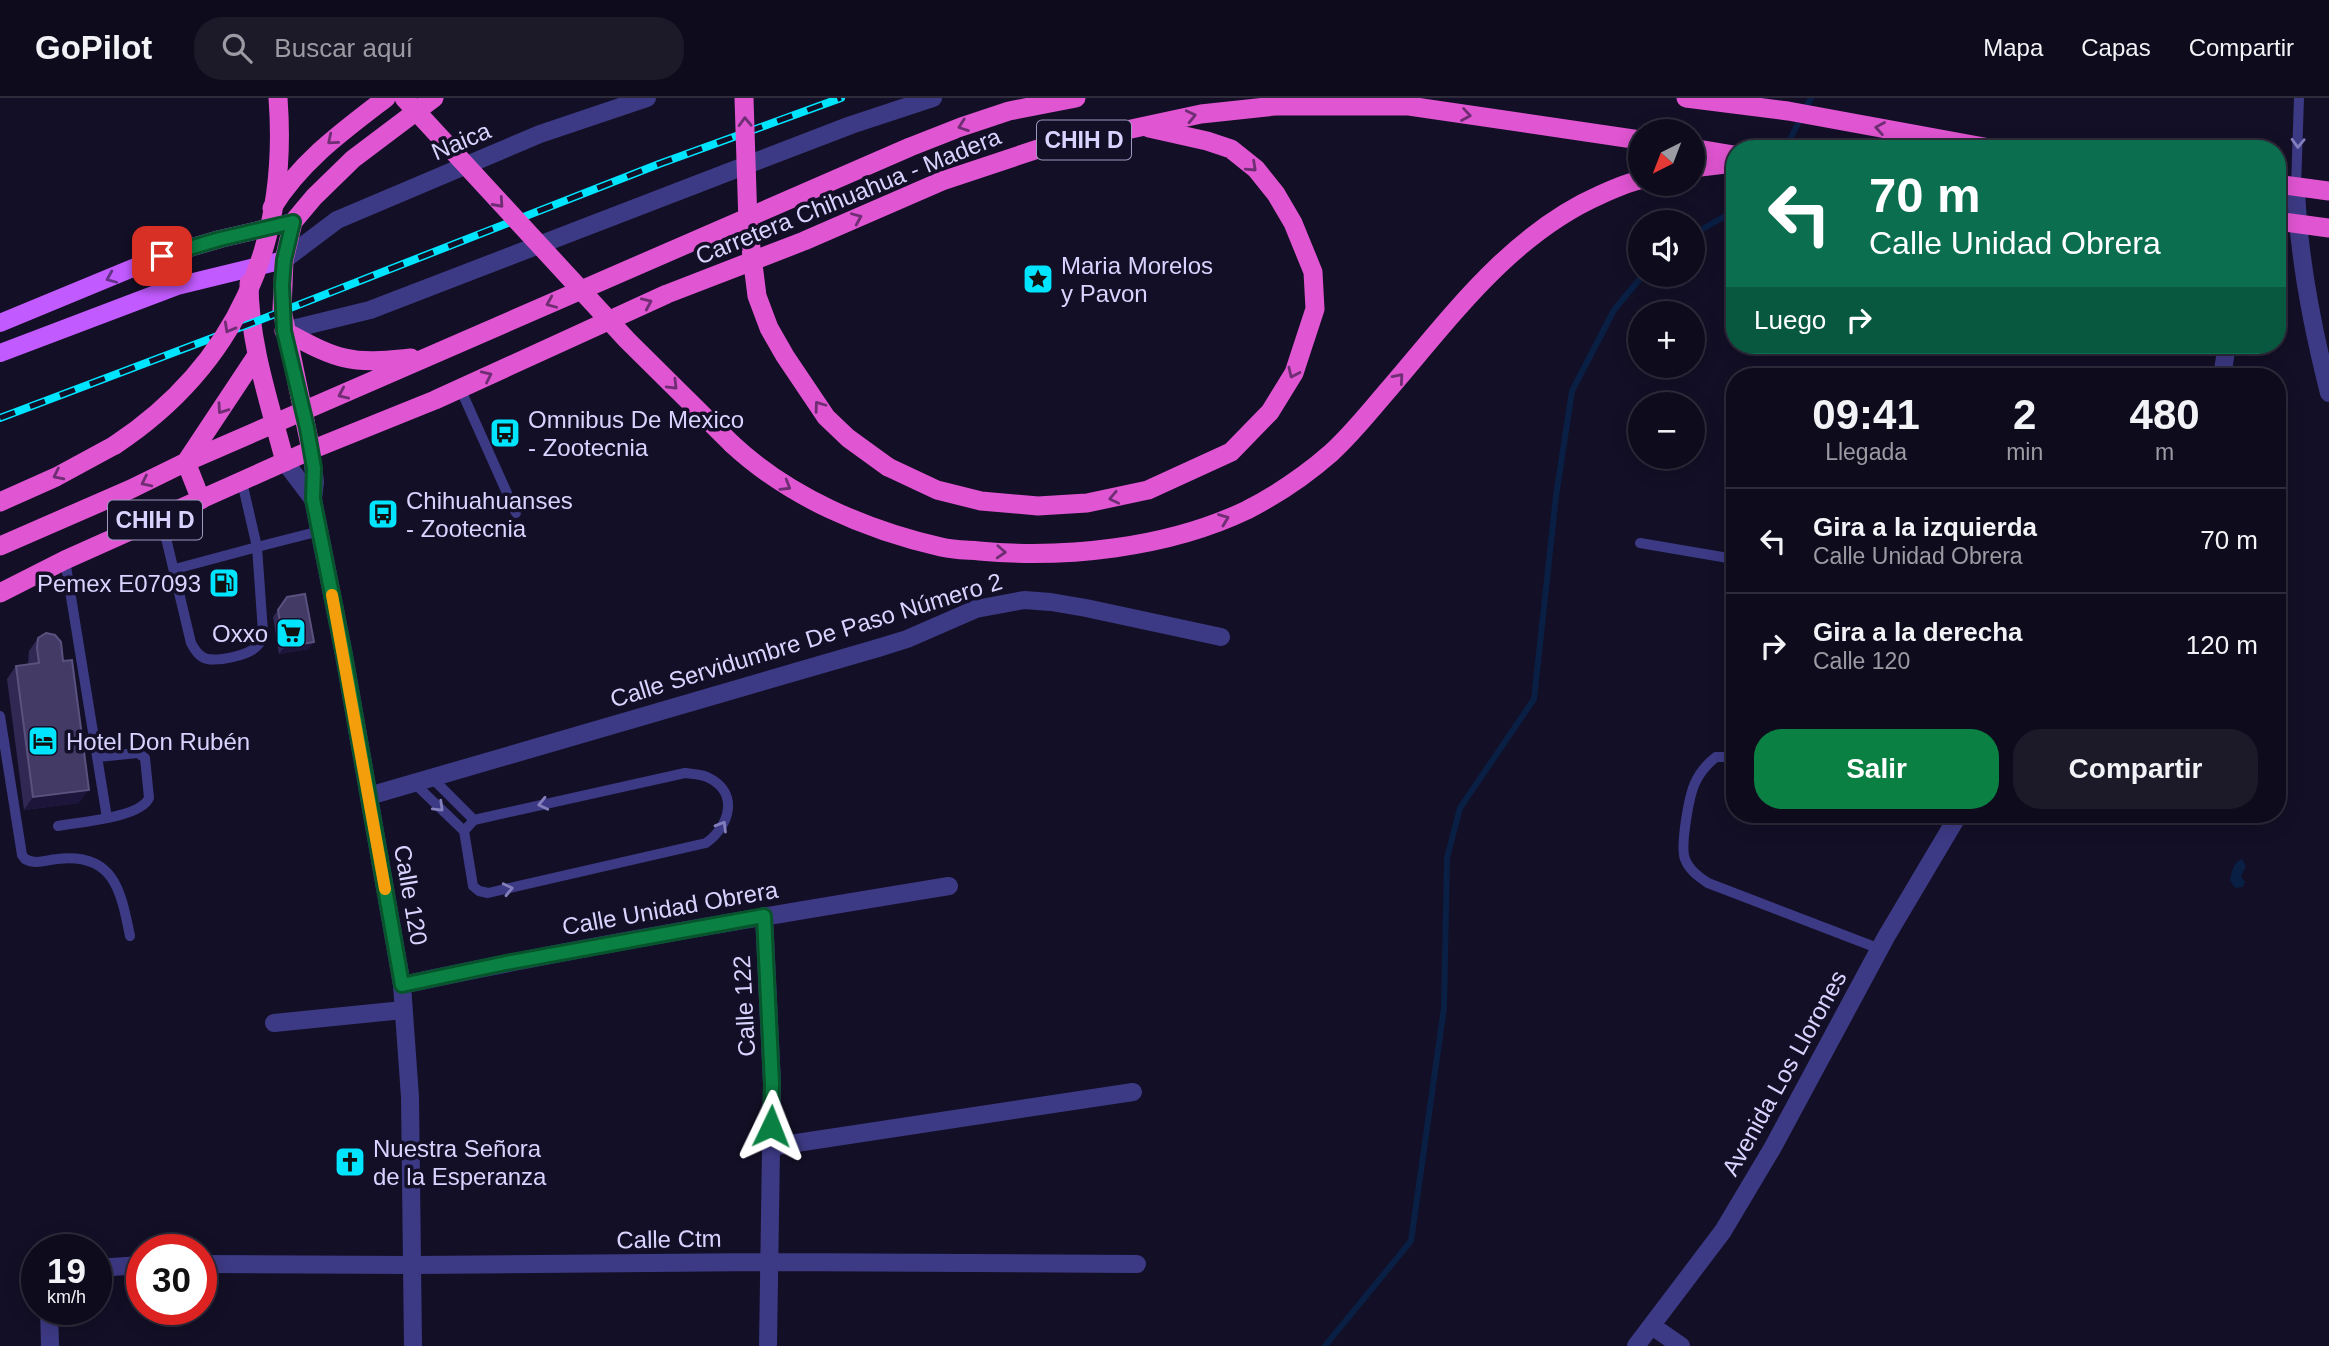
<!DOCTYPE html>
<html lang="es">
<meta charset="utf-8">
<style>
body{margin:0;font-family:Arial,sans-serif;background:#1c1929;color:#f1f3f6;height:100vh;display:flex;flex-direction:column;font-size:26px;white-space:nowrap}
*{box-sizing:border-box;margin:0}
p{font-size:23px;color:#9b9ba3}
.icon{flex:none;width:38px;height:38px;fill:none;stroke:currentColor;stroke-width:2;stroke-linecap:round;stroke-linejoin:round}
.map{position:relative;flex:1;overflow:hidden}
.drawer{position:absolute;left:1726px;top:270px;width:560px;height:455px;display:flex;flex-direction:column;background:#0e0b1c;border-radius:28px;box-shadow:0 4px 18px #0003,0 0 0 2px #2e2b3b}
.drawer>*{flex:none}
.hud{position:absolute;left:1726px;top:42px;width:560px;height:214px;border-radius:28px;box-shadow:0 4px 18px #0003,0 0 0 2px #2e2b3b;background:#0b6e4f;color:#fff;overflow:hidden}
.needle{width:46px;rotate:222deg}
.controls{position:absolute;left:1628px;top:21px;display:grid;gap:14px}
.controls a{display:grid;place-items:center;width:77px;height:77px;border-radius:50%;background:#0e0b1c;box-shadow:0 4px 18px #0003,0 0 0 2px #2e2b3b;font-size:35px}
.speed{position:absolute;left:21px;top:1136px;display:flex;gap:14px;font-size:35px;font-weight:700;text-align:center}
.speed>*{display:grid;place-content:center;width:91px;height:91px;border-radius:50%;background:#0e0b1c;box-shadow:0 4px 18px #0003,0 0 0 2px #2e2b3b;line-height:1}
.speed small{font-size:18px;font-weight:400}
.speed .limit{border:10px solid #d22;background:#fff;color:#111}
.pin{position:absolute;display:grid;place-items:center;width:60px;height:60px;color:#fff;margin:-30px;border-radius:14px;box-shadow:0 4px 10px #0006}
.me{position:absolute;width:77px;margin:-38px;rotate:2deg;stroke-linejoin:round;filter:drop-shadow(0 0 5px #0008)}
.turn{display:flex;align-items:center;gap:24px;height:147px;padding:0 28px;font-size:32px}
.turn .icon{width:91px;height:91px;stroke-width:2.5}
.turn b{display:block;font-size:49px;line-height:60px}
.then{display:flex;align-items:center;height:66px;padding:0 28px;background:#0003;gap:14px;font-size:26px}
.eta{display:flex;justify-content:space-evenly;align-items:center;height:119px;text-align:center}
.eta b{font-size:42px;font-weight:700;line-height:49px}
.button{display:flex;gap:14px;margin-top:auto;padding:14px 28px}
.button a{flex:1;height:80px;border-radius:28px;background:#0b8043;color:#fff;font-size:28px;font-weight:700;line-height:80px;text-align:center}
.button a+a{background:#1c1929;color:#f1f3f6}
ul{padding:0;list-style:none}
li{display:flex;align-items:center;gap:21px;height:105px;padding:0 28px;border-top:2px solid #2e2b3b}
li div{flex:1}
li b{display:block;font-size:26px}
li em{font-style:normal}
header{display:flex;align-items:center;gap:42px;box-sizing:border-box;height:98px;padding:0 35px;background:#0e0b1c;border-bottom:2px solid #2e2b3b}
header strong{font-size:33px}
nav{display:flex;gap:38px;margin-inline-start:auto;font-size:24px}
.search{width:490px;height:63px;background:#1c1929;display:flex;align-items:center;gap:18px;box-sizing:border-box;padding:0 24px;border-radius:28px;color:#9b9ba3;font-size:26px}
.map>svg:first-child{display:block}
.water{fill:#0a1f44}
.lines{fill:none;stroke-linecap:round;stroke-linejoin:round}
.stream{stroke:#0a1f44;stroke-width:6}
.service{stroke:#3d3a85;stroke-width:10}
.minor{stroke:#3d3a85;stroke-width:18}
.tertiary{stroke:#3d3a85;stroke-width:18}
.primary{stroke:#c25bff;stroke-width:18}
.trunk{stroke:#e055d1;stroke-width:19}
.rail-casing{stroke:#00e5ff;stroke-width:8}
.rail{stroke:#130f26;stroke-width:5;stroke-dasharray:16;stroke-linecap:butt}
.trunk-bridge{stroke:#e055d1;stroke-width:19}
.wall{fill:#312854}
.shaded-wall{fill:#1d163a}
.building{fill:#433a66;stroke:#5a527e;stroke-width:2}
.oneway{stroke:#6f2e73}
.oneway2{stroke:#837fbc}
.oneway3{stroke:#623188}
.route-casing{stroke:#07532c;stroke-width:18}
.route{stroke:#0b8043;stroke-width:12}
.slow{stroke:#f59e0b;stroke-width:12}
.labels{text-anchor:middle;dominant-baseline:central;stroke-width:7;stroke-linejoin:round;paint-order:stroke}
.shield{fill:#130f26;stroke:#9e99be;stroke-width:2}
.shield-label{font-size:23px;font-weight:bold;fill:#d9d4ff}
.street-label{font-size:24px;fill:#d9d4ff;stroke:#130f26}
.poi-label{font-size:24px;fill:#d9d4ff;stroke:#130f26;text-anchor:start}
</style>
<header>
<strong>GoPilot</strong>
<div class="search"><svg class="icon" aria-label="search" viewBox="0 0 24 24"><circle cx="10" cy="10" r="6"/><path d="M15 15l6 6"/></svg>Buscar aquí</div>
<nav><a>Mapa</a><a>Capas</a><a>Compartir</a></nav>
</header>
<div class="map">
<svg width="2329" height="1248" viewBox="0 0 2329 1248">
<rect width="100%" height="100%" fill="#130f26"/>
<path class="water" d="M2242,761l4,7 -5,10 4,6 -2,5 -8,1 -5,-8c2,-8 3,-18 12,-21z"/>
<g class="lines">
<path class="stream" d="M1785,51l26,-51
M1692,137l42,-24
M1325,1248l86,-105 33,-233 3,-150 13,-50 74,-109 22,-203 16,-105 42,-81 29,-35"/>
<path class="service" d="M2296,89l3,-89
M460,290l56,125
M161,419l30,126c4,7 8,14 16,16 12,2 40,-3 49,-12 5,-4 6,-9 7,-15l-6,-85 63,-16
M1640,445l94,16
M65,462l42,258
M175,471l82,-22 -15,-65
M0,618l22,139 3,4c11,6 21,1 32,0 57,-7 64,32 73,77
M1734,659h-18c-9,7 -16,15 -21,26 -6,13 -15,63 -10,76 4,11 14,18 23,24l172,66
M431,679l43,43
M414,685l50,48 9,55 6,5 9,2 218,-50c24,-17 34,-51 1,-66 -6,-3 -15,-3 -22,-4l-211,47 -10,11
M58,728c21,-4 82,-8 91,-28l-4,-40 -7,-5 -40,4"/>
<path class="minor" d="M2296,89c2,69 16,139 33,206
M284,233l86,-21 481,-185 82,-27
M2222,278l5,-31
M311,352l4,32 -2,17 31,156 58,330 8,112 3,249
M285,364l28,37
M369,698l509,-148 29,-9 69,-30 48,-9 27,2 35,6 135,29
M764,818l8,168 -4,262
M402,887c181,-39 364,-69 547,-99
M274,925l129,-13
M770,1049l363,-55
M201,1166l212,1 356,-3 368,2
M96,1170l46,-3
M49,1211l1,37
M1652,1228l29,20
M1636,1248l87,-115 50,-84 113,-210 73,-123"/>
<path class="tertiary" d="M284,162l53,-40 203,-86 107,-36"/>
<path class="primary" d="M0,225l162,-67 58,-17 73,-17
M0,255l177,-67 107,-26"/>
<path class="trunk" d="M1686,0l102,13 207,38
M1692,50l42,7
M1692,70l42,-5
M2277,86l52,7
M272,110c29,-47 71,-77 114,-110
M2277,123l52,7
M249,185c0,61 21,121 36,179
M284,233c20,10 39,22 61,27 21,5 44,2 66,0
M732,346c57,53 134,86 209,103 12,3 26,3 38,4 86,8 189,-3 268,-41 29,-15 59,-35 84,-57 21,-19 39,-42 58,-64 61,-71 122,-155 211,-194 13,-6 26,-12 40,-15
M311,352l-29,-140 2,-50 9,-38 21,-25 39,-38 81,-61
M888,369l49,23 44,11 57,5 49,-3 61,-13 83,-38 39,-40 24,-39 21,-64 -2,-37 -20,-49 -17,-29 -20,-25 -25,-20 -24,-8 -58,-13
M201,402l-15,-38 71,-107
M0,404l56,-25 59,-32
M0,448l131,-57 55,-27 724,-315 51,-20 48,-16 67,-13
M0,495l65,-33 246,-110 124,-50 232,-106 137,-53 138,-60 96,-32 163,-35 74,-8h134l231,34"/>
<g class="rail-casing">
<path id="rail" d="M0,320l252,-95 407,-159 182,-66"/>
</g>
<use href="#rail" class="rail"/>
<path class="trunk-bridge" d="M404,0l223,242 105,104
M744,0l4,126 9,72 12,32 16,28 41,61 22,21 40,29
M115,347c122,-81 174,-202 163,-347"/>
</g>
<path class="wall" d="M287,499l22,52 -30,5 -6,-37z
M38,540l41,165 -55,7 -17,-131 9,-13 12,-1 1,-14z"/>
<path class="shaded-wall" d="M314,544l-5,7 -30,5 5,-7z
M89,692l-10,13 -55,7 9,-13z"/>
<path class="building" d="M305,496l9,48 -30,5 -6,-37 9,-13z
M46,535l9,2 6,7 2,19 9,-1 17,130 -56,7 -17,-131 23,-3 -2,-15 1,-10z"/>
<defs><path id="oneway-chevron" d="M-2-3.5L2.5 0L-2 3.5" fill="none" stroke-width="1.6" stroke-linecap="round" stroke-linejoin="round" transform="scale(1.75)"/></defs>
<g class="oneway">
<use href="#oneway-chevron" transform="translate(1466 17) rotate(9)"/>
<use href="#oneway-chevron" transform="translate(1191 18) rotate(-13)"/>
<use href="#oneway-chevron" transform="translate(745 24) rotate(-92)"/>
<use href="#oneway-chevron" transform="translate(963 28) rotate(160)"/>
<use href="#oneway-chevron" transform="translate(1880 30) rotate(-170)"/>
<use href="#oneway-chevron" transform="translate(332 42) rotate(140)"/>
<use href="#oneway-chevron" transform="translate(1252 69) rotate(43)"/>
<use href="#oneway-chevron" transform="translate(499 105) rotate(48)"/>
<use href="#oneway-chevron" transform="translate(857 120) rotate(-23)"/>
<use href="#oneway-chevron" transform="translate(551 205) rotate(157)"/>
<use href="#oneway-chevron" transform="translate(647 205) rotate(-24)"/>
<use href="#oneway-chevron" transform="translate(229 230) rotate(119)"/>
<use href="#oneway-chevron" transform="translate(1293 275) rotate(115)"/>
<use href="#oneway-chevron" transform="translate(487 278) rotate(-25)"/>
<use href="#oneway-chevron" transform="translate(1399 280) rotate(-49)"/>
<use href="#oneway-chevron" transform="translate(673 287) rotate(45)"/>
<use href="#oneway-chevron" transform="translate(343 296) rotate(156)"/>
<use href="#oneway-chevron" transform="translate(819 308) rotate(-126)"/>
<use href="#oneway-chevron" transform="translate(222 311) rotate(125)"/>
<use href="#oneway-chevron" transform="translate(58 377) rotate(154)"/>
<use href="#oneway-chevron" transform="translate(146 384) rotate(154)"/>
<use href="#oneway-chevron" transform="translate(786 388) rotate(31)"/>
<use href="#oneway-chevron" transform="translate(1114 400) rotate(168)"/>
<use href="#oneway-chevron" transform="translate(1224 421) rotate(-21)"/>
<use href="#oneway-chevron" transform="translate(1001 454) rotate(3)"/>
</g>
<g class="oneway2">
<use href="#oneway-chevron" transform="translate(2298 45) rotate(92)"/>
<use href="#oneway-chevron" transform="translate(543 706) rotate(167)"/>
<use href="#oneway-chevron" transform="translate(439 709) rotate(44)"/>
<use href="#oneway-chevron" transform="translate(722 728) rotate(-59)"/>
<use href="#oneway-chevron" transform="translate(508 791) rotate(-13)"/>
</g>
<use class="oneway3" href="#oneway-chevron" transform="translate(111 180) rotate(157)"/>
<g class="lines">
<g class="route-casing">
<path id="route" d="M162,158l58,-17 73,-17 -9,38 -2,25 2,46 23,97 7,40 -1,31 31,156 58,330 104,-22 258,-47 8,168 -1,42"/>
</g>
<use href="#route" class="route"/>
<path class="slow" d="M332,497l53,294"/>
</g>
<defs>
<g id="sight-square" transform="scale(1.575)"><rect x="-9" y="-9" width="18" height="18" rx="4" fill="#00e5ff" stroke="#130f26"/><path d="M0-6L1.8-2.2L6-1.7L2.9 1.2L3.7 5.4L0 3.3L-3.7 5.4L-2.9 1.2L-6-1.7L-1.8-2.2Z" fill="#111"/></g>
<g id="bus-square" transform="scale(1.575)"><rect x="-9" y="-9" width="18" height="18" rx="4" fill="#00e5ff" stroke="#130f26"/><path d="M-5-6H5V4H4V6H2V4H-2V6H-4V4H-5ZM-3.5-4V0h7V-4ZM-3.5 1.2v1.5H-2V1.2ZM2 1.2v1.5H3.5V1.2Z" fill="#111"/></g>
<g id="fuel-square" transform="scale(1.575)"><rect x="-9" y="-9" width="18" height="18" rx="4" fill="#00e5ff" stroke="#130f26"/><path d="M-5.5-6h7V0h2V4h1.3V-2.5L3-4.5l.8-.8L6-3V5H2.5V1h-1V6h-7ZM-4.2-4.7v3.2H.2V-4.7Z" fill="#111"/></g>
<g id="supermarket-square" transform="scale(1.575)"><rect x="-9" y="-9" width="18" height="18" rx="4" fill="#00e5ff" stroke="#130f26"/><path d="M-6-5.5h2.5l.6 2H6L4.5 2H-2.5L-4.4-4H-6ZM-1.5 3.2a1.3 1.3 0 1 0 .1 0ZM3 3.2a1.3 1.3 0 1 0 .1 0Z" fill="#111"/></g>
<g id="hotel-square" transform="scale(1.575)"><rect x="-9" y="-9" width="18" height="18" rx="4" fill="#00e5ff" stroke="#130f26"/><path d="M-6-4.5h1.5V1H6V5H4.5V3h-9V5H-6ZM-4 0a1.8 1.8 0 1 1 3.6 0ZM.5 0V-2.5h3Q6-2.5 6 0Z" fill="#111"/></g>
<g id="church-square" transform="scale(1.575)"><rect x="-9" y="-9" width="18" height="18" rx="4" fill="#00e5ff" stroke="#130f26"/><path d="M-1.2-6h2.4v3.5h3.3v2.4h-3.3V6h-2.4V-.1h-3.3v-2.4h3.3Z" fill="#111"/></g>
</defs>
<g fill-rule="evenodd">
<use href="#sight-square" x="1038" y="181"/>
<use href="#bus-square" x="505" y="335"/>
<use href="#bus-square" x="383" y="416"/>
<use href="#fuel-square" x="224" y="485"/>
<use href="#supermarket-square" x="291" y="535"/>
<use href="#hotel-square" x="43" y="643"/>
<use href="#church-square" x="350" y="1064"/>
</g>
<g class="labels">
<g class="shield">
<rect x="1037" y="22.5" width="94" height="39" rx="5"/>
<rect x="108" y="402.5" width="94" height="39" rx="5"/>
</g>
<g class="shield-label">
<text x="1084" y="42">CHIH D</text>
<text x="155" y="422">CHIH D</text>
</g>
<g class="street-label">
<text transform="translate(461 43) rotate(-23)">Naica</text>
<text transform="translate(848 98) rotate(-22)">Carretera Chihuahua - Madera</text>
<text transform="translate(806 542) rotate(-17)">Calle Servidumbre De Paso Número 2</text>
<text transform="translate(411 797) rotate(80)">Calle 120</text>
<text transform="translate(670 810) rotate(-10)">Calle Unidad Obrera</text>
<text transform="translate(744 908) rotate(-93)">Calle 122</text>
<text transform="translate(1784 975) rotate(-61)">Avenida Los Llorones</text>
<text transform="translate(669 1141) rotate(-1)">Calle Ctm</text>
</g>
<g class="poi-label">
<text x="1061" y="167">Maria Morelos<tspan x="1061" dy="28">y Pavon</tspan></text>
<text x="528" y="321">Omnibus De Mexico<tspan x="528" dy="28">- Zootecnia</tspan></text>
<text x="406" y="402">Chihuahuanses<tspan x="406" dy="28">- Zootecnia</tspan></text>
<text x="201" y="485" text-anchor="end">Pemex E07093</text>
<text x="268" y="535" text-anchor="end">Oxxo</text>
<text x="66" y="643">Hotel Don Rubén</text>
<text x="373" y="1050">Nuestra Señora<tspan x="373" dy="28">de la Esperanza</tspan></text>
</g>
</g>
</svg>
<div class="controls">
<a><svg class="needle" viewBox="-14 -14 28 28"><path d="M0-13l5 13h-10z" fill="#e53935"/><path d="M0 13l5-13h-10z" fill="#9b9ba3"/></svg></a>
<a><svg class="icon" aria-label="sound" viewBox="0 0 24 24"><path d="M4 9h4l5-4v14l-5-4H4zM17 9q2 3 0 6"/></svg></a>
<a>+</a>
<a>−</a>
</div>
<div class="speed"><div>19<small>km/h</small></div><div class="limit">30</div></div>
<div class="pin" style="left:162px;top:158px;background:#d93025"><svg class="icon" aria-label="arrive" viewBox="0 0 24 24"><path d="M6 21V4h12l-3 4 3 4H6"/></svg></div>
<svg class="me" style="left:771px;top:1028px" viewBox="-20 -20 40 40"><path d="M0-17L14 15 0 8-14 15z" fill="#0b8043" stroke="#fff" stroke-width="4"/></svg>
<div class="hud">
<div class="turn"><svg class="icon" aria-label="left" viewBox="0 0 24 24"><path d="M17 20v-9H6M10 6l-5 5 5 5"/></svg><div><b>70 m</b>Calle Unidad Obrera</div></div>
<div class="then">Luego<svg class="icon" aria-label="right" viewBox="0 0 24 24"><path d="M7 20v-9h11M14 6l5 5-5 5"/></svg></div>
</div>
<section class="drawer">
<div class="eta">
<div><b>09:41</b><p>Llegada</p></div>
<div><b>2</b><p>min</p></div>
<div><b>480</b><p>m</p></div>
</div>
<ul>
<li><svg class="icon" aria-label="left" viewBox="0 0 24 24"><path d="M17 20v-9H6M10 6l-5 5 5 5"/></svg><div><b>Gira a la izquierda</b><p>Calle Unidad Obrera</p></div><em>70 m</em></li>
<li><svg class="icon" aria-label="right" viewBox="0 0 24 24"><path d="M7 20v-9h11M14 6l5 5-5 5"/></svg><div><b>Gira a la derecha</b><p>Calle 120</p></div><em>120 m</em></li>
</ul>
<div class="button"><a>Salir</a><a>Compartir</a></div>
</section>
</div>
